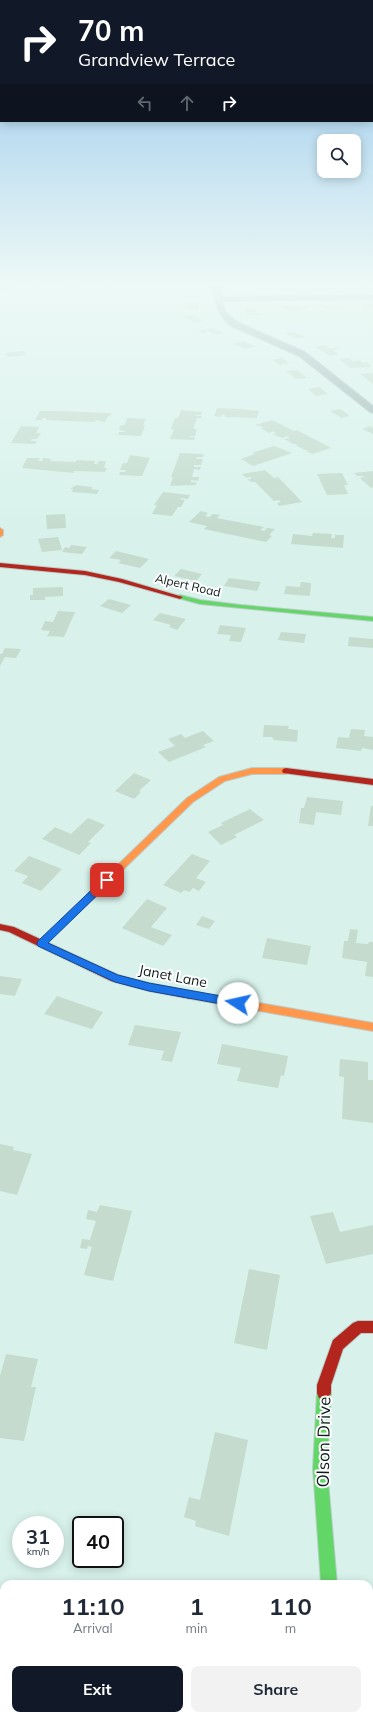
<!DOCTYPE html>
<style>
body{margin:0;font-family:Mulish,sans-serif;background:#f2f2f3;color:#1f2937;height:100vh;display:flex;flex-direction:column;font-size:15px;white-space:nowrap}
*{box-sizing:border-box;margin:0}
p{font-size:13px;color:#747a83}
.icon{flex:none;width:22px;height:22px;fill:none;stroke:currentColor;stroke-width:2;stroke-linecap:round;stroke-linejoin:round}
.map{position:relative;flex:1;overflow:hidden}
.drawer{position:absolute;left:0px;top:1580px;width:373px;height:140px;display:flex;flex-direction:column;background:#fff;border-radius:12px 12px 0 0;box-shadow:0 2px 10px #0003}
.drawer>*{flex:none}
.top-card{position:absolute;left:0px;top:0px;width:373px;height:122px;box-shadow:0 2px 10px #0003;background:#111827;color:#fff;overflow:hidden}
.tools{position:absolute;left:317px;top:134px;display:grid;gap:8px}
.tools a{display:grid;place-items:center;width:44px;height:44px;border-radius:8px;background:#fff;box-shadow:0 2px 10px #0003;font-size:20px}
.speed{position:absolute;left:12px;top:1516px;display:flex;gap:8px;font-size:20px;font-weight:700;text-align:center}
.speed>*{display:grid;place-content:center;width:52px;height:52px;border-radius:50%;background:#fff;box-shadow:0 2px 10px #0003;line-height:1}
.speed small{font-size:10px;font-weight:400}
.speed .limit{border:2px solid #111;border-radius:6px;background:#fff;color:#111}
.pin{position:absolute;display:grid;place-items:center;width:34px;height:34px;color:#fff;margin:-17px;border-radius:8px;box-shadow:0 2px 6px #0006}
.me{position:absolute;width:44px;margin:-22px;rotate:280deg;stroke-linejoin:round;filter:drop-shadow(0 0 3px #0008)}
.turn{display:flex;align-items:center;gap:14px;height:84px;padding:0 12px;font-size:18px}
.turn .icon{width:52px;height:52px;stroke-width:2.5}
.turn b{display:block;font-size:28px;line-height:34px}
.lanes{display:flex;align-items:center;height:38px;padding:0 12px;background:#0003;justify-content:center;gap:20px;direction:ltr}
.lanes .off{opacity:.35}
.eta{display:flex;justify-content:space-evenly;align-items:center;height:68px;text-align:center}
.eta b{font-size:24px;font-weight:700;line-height:28px}
.action{display:flex;gap:8px;margin-top:auto;padding:8px 12px}
.action a{flex:1;height:46px;border-radius:8px;background:#111827;color:#fff;font-size:16px;font-weight:700;line-height:46px;text-align:center}
.action a+a{background:#f2f2f3;color:#1f2937}
.map>svg:first-child{display:block}
.building{fill:#c4dbce}
.lines{fill:none;stroke-linecap:round;stroke-linejoin:round}
.street-casing{stroke:#bacdc9;stroke-width:2}
.fast-casing{stroke:#bacdc9;stroke-width:2}
.slow-casing{stroke:#bacdc9;stroke-width:2}
.jam-casing{stroke:#bacdc9;stroke-width:2}
.street{fill:#9db6b5;fill-rule:evenodd}
.fast{fill:#63d668;fill-rule:evenodd}
.slow{fill:#ff974d;fill-rule:evenodd}
.jam{fill:#b3261e;fill-rule:evenodd}
.route{fill:#1a73e8;stroke:#114b97}
.labels{text-anchor:middle;dominant-baseline:central;stroke-width:4;stroke-linejoin:round;paint-order:stroke}
.far-street-label{font-size:12px;fill:#0c1d19;stroke:#fff}
.street-label{font-size:14px;fill:#0c1d19;stroke:#fff}
.near-street-label{font-size:17px;fill:#0c1d19;stroke:#fff}
</style>
<div class="map">
<svg width="373" height="1720" viewBox="0 0 373 1720">
<rect width="100%" height="100%" fill="#d8f2eb"/>
<path class="building" d="M0,286h16l-2,2 -6,1 -2,2h-6z
M29,286h14l-2,3h-15z
M66,286h14v3h-14z
M101,286h17l1,1 -17,1z
M357,286l11,1 1,4h-21l-2,-4h12z
M278,287h16v4l-16,-1z
M311,288h16l1,3h-16z
M188,303h10v6h-11z
M362,304h11v4h-9z
M344,305l1,4h-20l-2,-3z
M282,306h24l1,2h-5v1h-3l1,2h-11v-2h-6z
M245,309h11l1,4h4v2h-15z
M192,315l11,6 -9,1 -11,-5z
M212,328l12,5 -8,2 -8,-4 -6,2 -4,-2z
M294,332l11,5 -7,2 -13,-5z
M244,341l12,6 -10,2 -13,-5z
M324,345l6,4 6,-2 3,2 -6,1 6,4 -9,2 -15,-9z
M24,351l2,4 -18,2 -3,-4z
M282,358l8,5 -10,2 -8,-5z
M349,358l4,3 6,-1 4,3 3,-1 6,5 -22,1 -11,-9z
M298,370l9,8 -11,1 -10,-8z
M371,373l2,1v10l-13,-10z
M319,387l9,7 -12,2 -8,-7z
M217,408l25,1 17,2 -2,7 -32,-1v-2h-3l-1,2 -7,-1z
M340,409l8,5h-1l3,2 -9,2 -11,-7z
M181,410l21,2 -1,3h-5l-1,1h7l-1,2h-4l-4,11h4l-2,7h-5l-1,1h6l-1,3 -24,-1 4,-10h-3l4,-11h3z
M40,411h17l55,2 -2,3h-2l-3,6 -9,-2 -1,2 -49,-2 1,-2h-4l-1,2h-7z
M127,418l19,1 -3,6h2l-4,11 -23,-1 1,-3h5l1,-1 -6,-1 2,-5h4z
M272,420l22,11 3,-1 34,18 -19,6 -6,-3 4,-1h-5l-10,-5 4,-1h-6l-9,-5 6,-1 -3,-2 -4,2 -6,-2 -4,-2 3,-1 -3,-2 -4,2 -8,-5 3,-1 -9,-2z
M21,426l18,1 -3,6h5l-4,6h-5l-1,2h6l-2,3 -24,-1z
M370,426l3,2v6l-11,-5z
M274,446l18,7 -39,13 -12,-7 14,-5 -3,-1z
M180,453l24,1 -1,3h-6l-1,2h7l-2,6h-7v2h7l-1,3 -6,-1 -2,8h7l-1,4 -7,-1v2l6,1 -1,2 -26,1 3,-9h-2z
M130,455l20,3 -8,18 -23,-1 1,-3h5l1,-2h-6l3,-7h4z
M27,458h13l-2,3h4l1,-3 8,1 -1,2 26,1 1,-2 18,1 -1,3h3l2,-3h7l-2,7h3l-2,4 -31,-1v2l-52,-5z
M265,470l9,8 4,-1 24,25 -23,4 -2,-3 4,-1 -2,-2 -5,1 -19,-19h-4l-4,-3h5l-2,-2 -4,1 -4,-4z
M373,471v16l-2,1 -11,-10 4,-1 -1,-1h-6l-3,-3z
M342,473l6,12h-4l4,9 -21,1 -10,-21z
M76,485l17,2 -2,2 8,1 -2,4 -25,-2 1,-3h-3z
M163,492l27,3 -2,4 -7,-1 -1,1 5,1 -4,7h-3l-6,9 -20,-2 5,-9h-3z
M201,511l7,2 -3,3 4,1 4,-3 7,1 -3,3 47,9 -4,3 4,1 3,-3 8,1 -6,6 3,1 -6,6 -62,-13 3,-3 -18,-4z
M65,514l1,14 -19,1 -1,-14z
M313,533l19,1 -1,4h4v-3h9l-1,13 -52,-4 2,-10 19,2z
M58,537l4,13 -20,2 -4,-13z
M71,545l16,2 -5,7 -20,-2 3,-5 4,1z
M116,551l33,8 -9,9 -22,-5 3,-3 -12,-2z
M181,569l21,5 -6,7 -22,-5z
M229,578l32,4 -4,9 -33,-5z
M301,582l10,1 -1,13 -26,-2 2,-8 14,1z
M63,587v9l-18,1v3h-15v-5h3v-7z
M109,599l22,6 -9,8 -22,-7z
M58,611l17,1 -11,25 -17,-1 3,-5 -9,-1 4,-9 8,1z
M160,613l26,6 -9,11 -8,-3 2,-2 -18,-5z
M220,625l26,3 -5,14 -12,-1 2,-6 -14,-1z
M281,632l25,2 -2,9 -26,-3z
M349,637l24,2v9l-25,-2z
M5,648l16,1 -5,9 -11,-1 -5,9v-12h2z
M264,725l25,1 -1,3 10,1 -1,12 -23,-2 -2,-3h-9z
M351,729l14,1 -1,6 9,1v13l-11,-2 -1,3 -25,-3 2,-11 11,1z
M203,731l11,10 -11,4 3,2 -37,15 -11,-10 17,-6 -7,-7 13,-5 4,4z
M134,773l17,7 -12,11 2,1 -7,7 -19,-8z
M307,797l36,4 -2,14 -25,-3 -2,13 -15,-2 2,-15h3z
M371,806h2v20h-5z
M250,809l14,11 -30,15 3,2 -16,8 -13,-13 15,-7 -2,-2z
M88,818l17,7 -17,17 3,1 -12,12 -37,-16 13,-12 16,7z
M192,854l18,7 -14,17 10,4 -7,9 -6,-3 -4,4 -5,-2 -3,3 -18,-8z
M29,856l33,13 -21,22 -19,-8 6,-7 -14,-5z
M147,899l20,9 -16,19 21,8 -9,11 -41,-18z
M202,916l13,5 -6,8 -13,-4z
M350,929l8,1 -2,13 12,1 1,-2h4v35l-8,-1 2,-14 -25,-4 2,-17h4z
M267,938l44,8 -4,19 -45,-7z
M0,976l22,3 -7,17 -15,-2z
M57,996l46,16 -11,17 -48,-15z
M135,1025l46,7 -9,30 -11,-2 3,-9 -36,-6z
M222,1044l66,12 -4,20 -3,-1 -3,13 -41,-7 4,-13 -24,-4z
M340,1059l28,3v18h5v43l-31,-4 2,-42 -5,-1z
M0,1144l14,3 -1,3 19,4 -15,41 -17,-4z
M100,1205l32,6 -19,70 -29,-6 8,-28 -4,-1 -1,3 -7,-1 2,-9 8,1 6,-19 -10,-2 2,-9 9,2z
M333,1212l7,20 33,-7v29l-47,10 -16,-48z
M249,1269l31,6 -13,75 -33,-7z
M6,1354l32,5 -7,28h5l-12,54 -24,-3v-62z
M215,1432l33,8 -19,96 -34,-10 1,-5 -12,-4 5,-20 11,3z"/>
<g class="lines">
<g class="street-casing">
<path id="street" d="M213,286h6l2,11 152,-2v4l-151,2 4,11 11,10 68,30 68,54v7l-3,-1 -71,-56 -68,-30c-13,-11 -17,-23 -18,-40z
M0,1664h4v26h-4z
M327,1716h28l1,4h-28z"/>
</g>
<g class="fast-casing">
<path id="fast" d="M180,595l20,5 41,5 132,12v4l-173,-17 -22,-6v-2z
M324,1386l5,2 2,5 -4,75 10,116h-16l-8,-116 4,-75 2,-5z"/>
</g>
<g class="slow-casing">
<path id="slow" d="M0,528l3,2v5l-3,2z
M252,768h34l4,3 -4,3h-34l-27,7 -32,21 -149,144h-6l-2,-2 2,-2 149,-144 32,-21z
M191,991l182,32v8l-182,-32 -4,-1 -1,-3 1,-3z"/>
</g>
<g class="jam-casing">
<path id="jam" d="M0,563l85,8 37,8 61,18 -3,2 -61,-17 -34,-7 -85,-8z
M286,768l87,11v6l-90,-12 -1,-2 1,-2z
M0,924l14,3 104,48 31,8 42,8 4,1 1,3 -1,3 -4,1 -42,-8 -38,-10 -102,-49 -9,-2z
M358,1321h15v12h-12l-18,16 -12,36v8l-2,5 -5,2 -5,-2 -2,-5v-8l16,-45 20,-17z"/>
</g>
<use href="#street" class="street"/>
<use href="#fast" class="fast"/>
<use href="#slow" class="slow"/>
<use href="#jam" class="jam"/>
</g>
<linearGradient id="sky" x2="0" y2="1"><stop stop-color="#91c4ec"/><stop offset="0.54" stop-color="#edf9f6"/><stop offset="1" stop-color="#edf9f6" stop-opacity="0"/></linearGradient>
<rect width="373" height="526" fill="url(#sky)"/>
<path class="route" d="M107,877l4,1 1,2 -1,2 -63,61 70,32 31,8 89,16 4,1 2,3 -2,3 -4,1 -89,-16 -34,-9 -77,-36 -1,-2 1,-3 66,-63z"/>
<g class="labels">
<g class="far-street-label">
<text transform="translate(188 585) rotate(13)">Alpert Road</text>
</g>
<g class="street-label">
<text transform="translate(173 976) rotate(11)">Janet Lane</text>
</g>
<g class="near-street-label">
<text transform="translate(323 1442) rotate(-89)">Olson Drive</text>
</g>
</g>
</svg>
<div class="tools">
<a><svg class="icon" aria-label="search" viewBox="0 0 24 24"><circle cx="10" cy="10" r="6"/><path d="M15 15l6 6"/></svg></a>
</div>
<div class="speed"><div>31<small>km/h</small></div><div class="limit">40</div></div>
<div class="pin" style="left:107px;top:880px;background:#d93025"><svg class="icon" aria-label="arrive" viewBox="0 0 24 24"><path d="M6 21V4h12l-3 4 3 4H6"/></svg></div>
<svg class="me" style="left:238px;top:1003px" viewBox="-20 -20 40 40"><circle r="19" fill="#fff"/><path d="M0-13L10 11 0 6-10 11z" fill="#1a73e8"/></svg>
<div class="top-card">
<div class="turn"><svg class="icon" aria-label="right" viewBox="0 0 24 24"><path d="M7 20v-9h11M14 6l5 5-5 5"/></svg><div><b>70 m</b>Grandview Terrace</div></div>
<div class="lanes"><svg class="icon off" aria-label="left" viewBox="0 0 24 24"><path d="M17 20v-9H6M10 6l-5 5 5 5"/></svg><svg class="icon off" aria-label="ahead" viewBox="0 0 24 24"><path d="M12 20V5M6 11l6-6 6 6"/></svg><svg class="icon" aria-label="right" viewBox="0 0 24 24"><path d="M7 20v-9h11M14 6l5 5-5 5"/></svg></div>
</div>
<section class="drawer">
<div class="eta">
<div><b>11:10</b><p>Arrival</p></div>
<div><b>1</b><p>min</p></div>
<div><b>110</b><p>m</p></div>
</div>
<div class="action"><a>Exit</a><a>Share</a></div>
</section>
</div>
